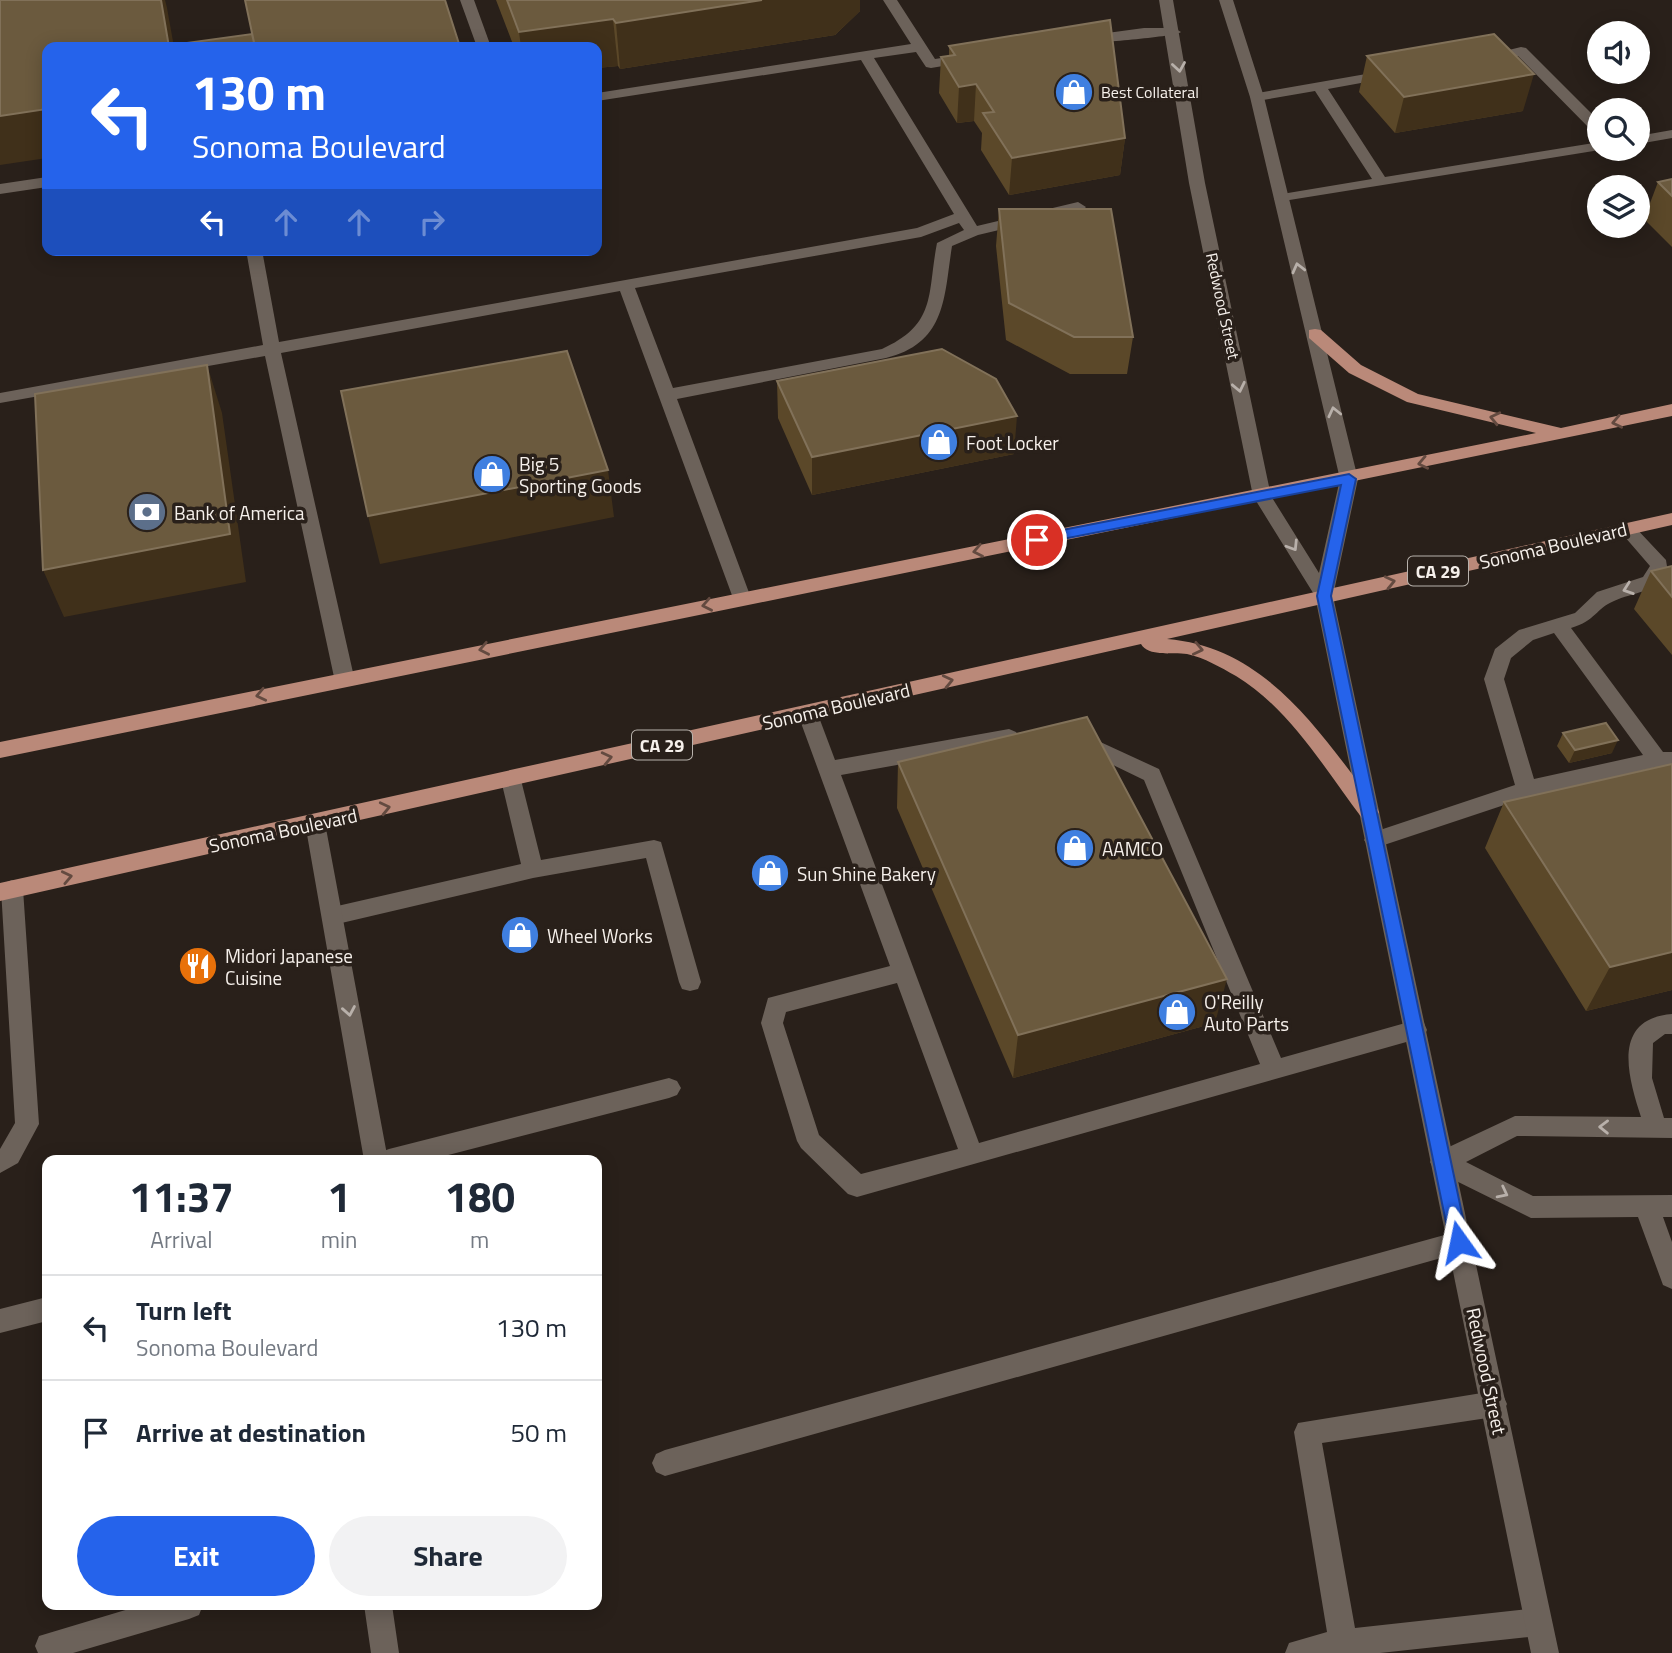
<!DOCTYPE html>
<style>
body{margin:0;font-family:"Titillium Web",sans-serif;background:#f2f2f3;color:#1f2937;height:100vh;display:flex;flex-direction:column;font-size:26px;white-space:nowrap}
*{box-sizing:border-box;margin:0}
p{font-size:23px;color:#747a83}
.icon{flex:none;width:38px;height:38px;fill:none;stroke:currentColor;stroke-width:2;stroke-linecap:round;stroke-linejoin:round}
.map{position:relative;flex:1;overflow:hidden}
.details{position:absolute;left:42px;top:1155px;width:560px;height:455px;display:flex;flex-direction:column;background:#fff;border-radius:14px;box-shadow:0 4px 18px #0003}
.details>*{flex:none}
.hud{position:absolute;left:42px;top:42px;width:560px;height:214px;border-radius:14px;box-shadow:0 4px 18px #0003;background:#2563eb;color:#fff;overflow:hidden}
.controls{position:absolute;left:1587px;top:21px;display:grid;gap:14px}
.controls a{display:grid;place-items:center;width:63px;height:63px;border-radius:50%;background:#fff;box-shadow:0 4px 18px #0003;font-size:35px}
.pin{position:absolute;display:grid;place-items:center;width:60px;height:60px;color:#fff;margin:-30px;border:4px solid #fff;border-radius:50%;box-shadow:0 2px 7px #0007}
.me{position:absolute;width:77px;margin:-38px;rotate:348deg;stroke-linejoin:round;filter:drop-shadow(0 0 5px #0008)}
.turn{display:flex;align-items:center;gap:24px;height:147px;padding:0 35px;font-size:32px}
.turn .icon{width:91px;height:91px;stroke-width:2.5}
.turn b{display:block;font-size:49px;line-height:60px}
.lanes{display:flex;align-items:center;height:66px;padding:0 35px;background:#0003;justify-content:center;gap:35px;direction:ltr}
.lanes .off{opacity:.35}
.eta{display:flex;justify-content:space-evenly;align-items:center;height:119px;text-align:center}
.eta b{font-size:42px;font-weight:700;line-height:49px}
.button{display:flex;gap:14px;margin-top:auto;padding:14px 35px}
.button a{flex:1;height:80px;border-radius:42px;background:#2563eb;color:#fff;font-size:28px;font-weight:700;line-height:80px;text-align:center}
.button a+a{background:#f2f2f3;color:#1f2937}
ul{padding:0;list-style:none}
li{display:flex;align-items:center;gap:21px;height:105px;padding:0 35px;border-top:2px solid #e0e1e3}
li div{flex:1}
li b{display:block;font-size:26px}
li em{font-style:normal}
.map>svg:first-child{display:block}
.lines{fill:none;stroke-linecap:round;stroke-linejoin:round}
.lane{fill:#6c625a;fill-rule:evenodd}
.street{fill:#6c625a;fill-rule:evenodd}
.secondary{fill:#6c625a;fill-rule:evenodd}
.primary{fill:#ba8979;fill-rule:evenodd}
.wall{fill:#5b4829}
.shaded-wall{fill:#40301a}
.building{fill:#6b5a3e;stroke:#817159;stroke-width:2}
.oneway{stroke:#b8b0aa}
.oneway2{stroke:#634a40}
.route{fill:#2563eb;stroke:#184099;stroke-width:2}
.labels{text-anchor:middle;dominant-baseline:central;stroke-width:7;stroke-linejoin:round;paint-order:stroke}
.far-poi-label{font-size:16px;fill:#f6f0eb;stroke:#29201a;text-anchor:start}
.far-street-label{font-size:16px;fill:#f6f0eb;stroke:#29201a}
.shield{fill:#29201a;stroke:#b8b2ac;stroke-width:2}
.shield-label{font-size:18px;font-weight:bold;fill:#f6f0eb}
.poi-label{font-size:19px;fill:#f6f0eb;stroke:#29201a;text-anchor:start}
.street-label{font-size:19px;fill:#f6f0eb;stroke:#29201a}
</style>
<div class="map">
<svg width="1672" height="1653" viewBox="0 0 1672 1653">
<rect width="100%" height="100%" fill="#29201a"/>
<g class="lines">
<path class="lane" d="M460,0h14l17,47h-14z
M883,0h14l38,59 32,-5 7,4 -7,4 -36,6 -5,-1 -10,-15 -42,6 103,168 101,-24 8,5 -3,3 -105,25 -26,11c-8,50 -5,97 -66,112l-209,41 74,199 -2,5h-14l-2,-5 -113,-307 -339,62 73,324 -10,7 -10,-7 -69,-321 -265,47v-10l263,-48 -17,-95h16l17,92 638,-114 37,-14 -93,-154 -264,41v-8l314,-49zM959,223l5,7 -27,13c-10,52 0,81 -55,106l-209,39 -38,-100 286,-51z
M1144,28h30l7,4c-6,5 -81,10 -96,12l-7,-4 7,-4z
M1521,47l5,1 74,74v13l-5,-1 -77,-78 -35,6 -7,-4z
M1389,70l5,1v6l-66,12 57,88 215,-35v7h6l-329,53 -3,-3 8,-5 90,-15 -57,-88 -58,10 -7,-4 2,-3z
M1672,130v8l-34,6v-8z
M47,177v10l-47,7v-10z
M1627,523l6,2 33,35 2,13c-12,20 -35,19 -54,28 -18,7 -18,20 -43,27l92,124h9v16l-15,-1 -129,30 -153,51 -7,-2 -4,-6 4,-6 147,-49 -31,-106 11,-30 24,-19 56,-17 22,-21 46,-15 7,-11 -32,-37zM1554,633l89,122 -109,24 -30,-100 7,-21 22,-18z
M807,705l7,2 3,5 18,48 174,-31 7,3 3,5 -3,5 -7,3 -168,30 138,368 281,-79 -116,-284 -68,-33 -3,-5 3,-5 7,-3 76,35 122,289 135,-38 8,3 3,7 -3,7 -567,160 -9,-3 -47,-46 -4,-7 -36,-118 7,-25 122,-32 -93,-254 3,-5zM897,983l61,166 -97,25 -42,-39 -36,-112 3,-11z
M511,772l7,2 3,6 20,80 113,-20 7,2 40,140 -3,7 -8,2 -8,-2 -3,-7 -33,-124 -113,20 -200,47 -8,-3 -3,-6 3,-6 8,-3 188,-43 -20,-84 3,-6z
M12,880l8,3 3,6 16,235 -21,39 -18,10v-24l15,-26 -14,-234 3,-6z
M1672,1014v20h-7l-12,9 -1,35 12,40h8v20l-155,-2 -51,26 67,34 139,-1v22h-9l9,25v47l-9,-4 -25,-68 -107,1 -97,-48 -4,-8 4,-8 81,-38 126,1c-13,-40 -30,-98 31,-103z
M669,1078l8,3 4,7 -4,7 -8,3 -240,62h-52l4,-8 8,-3z
M1459,1231l9,3 3,8 -3,8 -9,3 -794,223 -9,-4 -4,-9 4,-9 9,-4z
M1494,1391l9,4 4,9 -4,9 -9,4 -172,26 33,185 183,-20 10,4 4,10 -4,10 -10,4 -158,17h-95l4,-10 38,-11 -33,-200 4,-9z
M142,1605h61l-4,10 -10,4 -116,34h-35l-3,-7 4,-10z
M364,1605h28l7,48h-28z"/>
<path class="street" d="M315,815l7,2 3,6 63,337h-24l-59,-337 3,-6z
M47,1297v24l-47,12v-24z"/>
<path class="secondary" d="M1159,0h14l32,183 66,313 48,77 21,-94 -90,-382 -31,-97h14l31,97 94,382 -25,117 226,1057h-28l-216,-1057 -62,-100 -64,-313z"/>
<path class="primary" d="M1315,329l6,1 40,35 57,29 143,34 111,-24v12l-1672,342v-16l1536,-309 -129,-31 -58,-29 -40,-35v-8z
M1672,513v12l-505,114c100,8 154,95 209,167l3,6 -3,6h-14c-37,-49 -73,-110 -126,-142 -16,-9 -31,-18 -49,-22 -14,-2 -39,3 -46,-10l-1141,257v-18z"/>
</g>
<path class="wall" d="M496,0h364v11l-25,24 -215,34 -2,-3 -21,2v-21h-83z
M949,46l176,92 -5,37 -111,20 -28,-45 1,-17 -8,-12 -17,2 -18,-30 2,-36 8,-1z
M1367,56l156,55 -128,22 -36,-41z
M1672,179v68l-28,-28 14,-37z
M999,209l134,128 -6,37h-57l-64,-34 -10,-94z
M777,381l237,73 -202,41 -34,-77z
M1672,566v89l-38,-46 17,-38z
M1563,733l49,20 -43,10 -12,-17z
M898,762l317,261 -202,55 -116,-270z
M1672,764v226l-86,21 -101,-163 19,-46z"/>
<path class="shaded-wall" d="M161,0h4l2,8 7,39h-5z
M762,0h98v11l-25,24 -215,34 -4,-46z
M613,19l5,47 -21,2v-21h-76l-2,-15z
M1534,74l-11,37 -128,22 9,-36z
M976,84l-2,37 -17,2 2,-36z
M47,109v49l-47,7v-49z
M1125,138l-5,37 -111,20 3,-37z
M207,365l15,48 24,169 -182,35 -21,-47z
M1017,416l-3,38 -202,41v-38z
M608,470l6,47 -234,47 -12,-48z
M1618,740l-6,13 -43,10 6,-13z
M1672,952v38l-86,21 24,-44z
M1227,979l-12,44 -202,55 5,-43z"/>
<path class="building" d="M0,0h161l8,47h-122v62l-47,7z
M245,0h200l15,47h-205z
M507,0h255l-146,23 -3,-4 -94,13z
M1110,20l15,118 -113,20 -29,-45 11,-1 -18,-28 -17,3 -18,-30 14,-2 -6,-9z
M252,34l3,13h-75l-1,-3z
M1494,34l40,40 -130,23 -37,-41z
M1672,179v17l-14,-14z
M999,209h112l22,128h-59l-65,-34z
M942,349l54,30 21,37 -205,41 -35,-76z
M567,351l41,119 -240,46 -27,-125z
M207,365l23,169 -187,36 -8,-176z
M1672,566v31l-21,-26z
M1087,717l140,262 -209,56 -120,-273z
M1606,723l12,17 -43,10 -12,-17z
M1672,764v188l-62,15 -106,-165z"/>
<defs><path id="oneway-chevron" d="M-2-3.5L2.5 0L-2 3.5" fill="none" stroke-width="1.6" stroke-linecap="round" stroke-linejoin="round" transform="scale(1.75)"/></defs>
<g class="oneway">
<use href="#oneway-chevron" transform="translate(1179 67) rotate(81)"/>
<use href="#oneway-chevron" transform="translate(1298 268) rotate(-104)"/>
<use href="#oneway-chevron" transform="translate(1239 387) rotate(78)"/>
<use href="#oneway-chevron" transform="translate(1334 412) rotate(-103)"/>
<use href="#oneway-chevron" transform="translate(1293 546) rotate(58)"/>
<use href="#oneway-chevron" transform="translate(1628 589) rotate(161)"/>
<use href="#oneway-chevron" transform="translate(349 1011) rotate(80)"/>
<use href="#oneway-chevron" transform="translate(1604 1127) rotate(-179)"/>
<use href="#oneway-chevron" transform="translate(1503 1193) rotate(27)"/>
</g>
<g class="oneway2">
<use href="#oneway-chevron" transform="translate(1495 418) rotate(-167)"/>
<use href="#oneway-chevron" transform="translate(1617 422) rotate(168)"/>
<use href="#oneway-chevron" transform="translate(1423 463) rotate(168)"/>
<use href="#oneway-chevron" transform="translate(978 551) rotate(169)"/>
<use href="#oneway-chevron" transform="translate(1390 582) rotate(-13)"/>
<use href="#oneway-chevron" transform="translate(707 605) rotate(169)"/>
<use href="#oneway-chevron" transform="translate(484 649) rotate(169)"/>
<use href="#oneway-chevron" transform="translate(1198 649) rotate(12)"/>
<use href="#oneway-chevron" transform="translate(948 681) rotate(-13)"/>
<use href="#oneway-chevron" transform="translate(261 695) rotate(168)"/>
<use href="#oneway-chevron" transform="translate(607 758) rotate(-13)"/>
<use href="#oneway-chevron" transform="translate(385 808) rotate(-13)"/>
<use href="#oneway-chevron" transform="translate(67 877) rotate(-12)"/>
</g>
<path class="route" d="M1349,474l7,5 -25,117 137,646 -2,6 -7,3 -7,-3 -2,-6 -133,-646 24,-111 -304,59 -7,-4 7,-5z"/>
<defs>
<g id="shop-disc" transform="scale(2.0125)"><circle r="9.5" fill="#3f7fe0" stroke="#29201a"/><path d="M-5-2.5h2.3a2.7 3.5 0 0 1 5.4 0H5L5.5 6h-11ZM-1.5-2.5h3a1.5 2.3 0 0 0-3 0Z" fill="#fff"/></g>
<g id="bank-disc" transform="scale(2.0125)"><circle r="9.5" fill="#5c6f8a" stroke="#29201a"/><path d="M-6-4H6V4H-6ZM0-2.3a2.3 2.3 0 1 0 0 4.6a2.3 2.3 0 1 0 0-4.6Z" fill="#fff"/></g>
<g id="restaurant-disc" transform="scale(2.0125)"><circle r="9.5" fill="#e8710a" stroke="#29201a"/><path d="M-5-6h1v4h1v-4h1v4h1v-4h1v5L-1.5 .5V6h-2V.5L-5-1ZM5-6V6H3V1.5H1.5Q1.5-4 5-6Z" fill="#fff"/></g>
</defs>
<g fill-rule="evenodd">
<use href="#shop-disc" x="1074" y="92"/>
<use href="#shop-disc" x="939" y="442"/>
<use href="#shop-disc" x="492" y="474"/>
<use href="#bank-disc" x="147" y="512"/>
<use href="#shop-disc" x="1075" y="848"/>
<use href="#shop-disc" x="770" y="873"/>
<use href="#shop-disc" x="520" y="935"/>
<use href="#restaurant-disc" x="198" y="966"/>
<use href="#shop-disc" x="1177" y="1012"/>
</g>
<g class="labels">
<g class="far-poi-label">
<text x="1101" y="92">Best Collateral</text>
</g>
<g class="far-street-label">
<text transform="translate(1223 306) rotate(78)">Redwood Street</text>
</g>
<g class="shield">
<rect x="1408" y="556.5" width="60" height="29" rx="5"/>
<rect x="632" y="730.5" width="60" height="29" rx="5"/>
</g>
<g class="shield-label">
<text x="1438" y="571">CA 29</text>
<text x="662" y="745">CA 29</text>
</g>
<g class="poi-label">
<text x="966" y="442">Foot Locker</text>
<text x="519" y="463">Big 5<tspan x="519" dy="22">Sporting Goods</tspan></text>
<text x="174" y="512">Bank of America</text>
<text x="1102" y="848">AAMCO</text>
<text x="797" y="873">Sun Shine Bakery</text>
<text x="547" y="935">Wheel Works</text>
<text x="225" y="955">Midori Japanese<tspan x="225" dy="22">Cuisine</tspan></text>
<text x="1204" y="1001">O'Reilly<tspan x="1204" dy="22">Auto Parts</tspan></text>
</g>
<g class="street-label">
<text transform="translate(1553 545) rotate(-13)">Sonoma Boulevard</text>
<text transform="translate(836 706) rotate(-13)">Sonoma Boulevard</text>
<text transform="translate(283 830) rotate(-12)">Sonoma Boulevard</text>
<text transform="translate(1487 1371) rotate(78)">Redwood Street</text>
</g>
</g>
</svg>
<div class="controls">
<a><svg class="icon" aria-label="sound" viewBox="0 0 24 24"><path d="M4 9h4l5-4v14l-5-4H4zM17 9q2 3 0 6"/></svg></a>
<a><svg class="icon" aria-label="search" viewBox="0 0 24 24"><circle cx="10" cy="10" r="6"/><path d="M15 15l6 6"/></svg></a>
<a><svg class="icon" aria-label="layers" viewBox="0 0 24 24"><path d="M12 4l9 5-9 5-9-5zM3 14l9 5 9-5"/></svg></a>
</div>
<div class="pin" style="left:1037px;top:540px;background:#d93025"><svg class="icon" aria-label="arrive" viewBox="0 0 24 24"><path d="M6 21V4h12l-3 4 3 4H6"/></svg></div>
<svg class="me" style="left:1459px;top:1242px" viewBox="-20 -20 40 40"><path d="M0-17L14 15 0 8-14 15z" fill="#2563eb" stroke="#fff" stroke-width="4"/></svg>
<div class="hud">
<div class="turn"><svg class="icon" aria-label="left" viewBox="0 0 24 24"><path d="M17 20v-9H6M10 6l-5 5 5 5"/></svg><div><b>130 m</b>Sonoma Boulevard</div></div>
<div class="lanes"><svg class="icon" aria-label="left" viewBox="0 0 24 24"><path d="M17 20v-9H6M10 6l-5 5 5 5"/></svg><svg class="icon off" aria-label="ahead" viewBox="0 0 24 24"><path d="M12 20V5M6 11l6-6 6 6"/></svg><svg class="icon off" aria-label="ahead" viewBox="0 0 24 24"><path d="M12 20V5M6 11l6-6 6 6"/></svg><svg class="icon off" aria-label="right" viewBox="0 0 24 24"><path d="M7 20v-9h11M14 6l5 5-5 5"/></svg></div>
</div>
<section class="details">
<div class="eta">
<div><b>11:37</b><p>Arrival</p></div>
<div><b>1</b><p>min</p></div>
<div><b>180</b><p>m</p></div>
</div>
<ul>
<li><svg class="icon" aria-label="left" viewBox="0 0 24 24"><path d="M17 20v-9H6M10 6l-5 5 5 5"/></svg><div><b>Turn left</b><p>Sonoma Boulevard</p></div><em>130 m</em></li>
<li><svg class="icon" aria-label="arrive" viewBox="0 0 24 24"><path d="M6 21V4h12l-3 4 3 4H6"/></svg><div><b>Arrive at destination</b></div><em>50 m</em></li>
</ul>
<div class="button"><a>Exit</a><a>Share</a></div>
</section>
</div>
